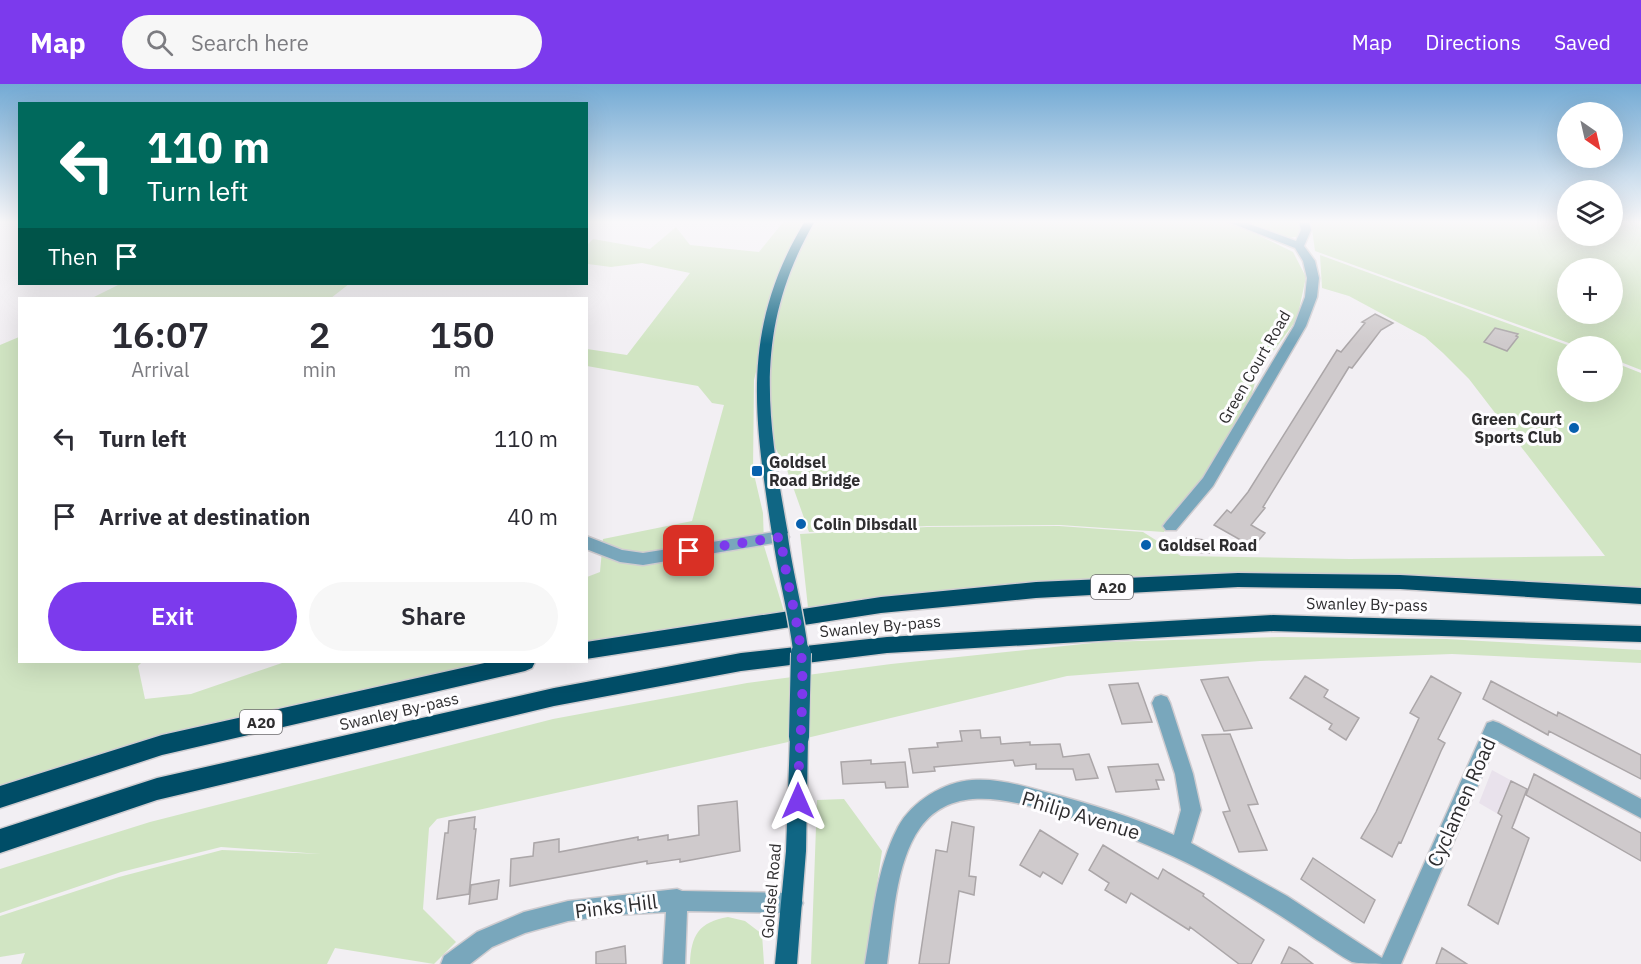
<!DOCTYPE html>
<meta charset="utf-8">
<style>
body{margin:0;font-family:"IBM Plex Sans",sans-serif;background:#f7f7f7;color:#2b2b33;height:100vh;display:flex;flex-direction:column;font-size:22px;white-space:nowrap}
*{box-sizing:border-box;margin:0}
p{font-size:20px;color:#7c7c81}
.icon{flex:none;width:33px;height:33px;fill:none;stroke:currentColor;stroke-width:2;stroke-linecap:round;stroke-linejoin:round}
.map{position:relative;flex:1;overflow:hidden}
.panel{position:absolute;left:18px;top:213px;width:570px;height:366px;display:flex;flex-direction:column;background:#fff;border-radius:0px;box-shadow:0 6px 24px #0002}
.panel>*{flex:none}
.guide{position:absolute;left:18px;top:18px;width:570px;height:183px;border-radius:0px;box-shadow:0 6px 24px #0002;background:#00695c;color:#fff;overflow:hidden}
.needle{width:39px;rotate:146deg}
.controls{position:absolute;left:1557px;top:18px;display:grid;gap:12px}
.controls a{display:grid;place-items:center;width:66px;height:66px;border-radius:50%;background:#fff;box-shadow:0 6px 24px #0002;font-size:30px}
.pin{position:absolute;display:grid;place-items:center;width:51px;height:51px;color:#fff;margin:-26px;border-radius:12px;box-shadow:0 3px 9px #0006}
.me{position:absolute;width:66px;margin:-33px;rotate:0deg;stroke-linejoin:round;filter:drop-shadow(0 0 4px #0008)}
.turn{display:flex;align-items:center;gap:21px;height:126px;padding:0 30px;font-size:27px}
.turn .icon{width:78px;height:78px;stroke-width:2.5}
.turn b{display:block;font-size:42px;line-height:51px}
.then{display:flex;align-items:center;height:57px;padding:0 30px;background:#0003;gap:12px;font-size:22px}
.eta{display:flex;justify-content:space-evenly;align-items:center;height:102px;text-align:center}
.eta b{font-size:36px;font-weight:600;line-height:42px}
.button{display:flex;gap:12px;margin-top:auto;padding:12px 30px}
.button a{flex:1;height:69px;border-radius:36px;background:#7c3aed;color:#fff;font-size:24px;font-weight:600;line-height:69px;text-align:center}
.button a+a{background:#f7f7f7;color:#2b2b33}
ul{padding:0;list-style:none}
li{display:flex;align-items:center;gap:18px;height:78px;padding:0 30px}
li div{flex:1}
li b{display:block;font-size:22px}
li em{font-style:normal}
header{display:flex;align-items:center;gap:36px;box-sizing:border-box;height:84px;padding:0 30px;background:#7c3aed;color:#fff}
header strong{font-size:28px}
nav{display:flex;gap:33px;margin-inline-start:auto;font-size:21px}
.search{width:420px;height:54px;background:#f7f7f7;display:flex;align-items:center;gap:15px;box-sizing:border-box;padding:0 21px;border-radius:33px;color:#7c7c81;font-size:22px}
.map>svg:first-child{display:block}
.built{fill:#e9e2ec}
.green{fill:#d1e5c3;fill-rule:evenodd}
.building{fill:#cfcacc;stroke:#aba6a8;stroke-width:1.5}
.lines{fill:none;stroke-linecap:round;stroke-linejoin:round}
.minor-casing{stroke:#cfccd0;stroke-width:3}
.major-casing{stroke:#cfccd0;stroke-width:3}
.highway-casing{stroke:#cfccd0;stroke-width:3}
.minor{fill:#79a7bc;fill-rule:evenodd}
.major{fill:#106684;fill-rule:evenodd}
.highway{fill:#004d67;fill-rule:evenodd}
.major-bridge-far1-casing{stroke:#cfccd0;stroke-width:18;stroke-linecap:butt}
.major-bridge-casing{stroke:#cfccd0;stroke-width:22;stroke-linecap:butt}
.major-bridge-far1{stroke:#106684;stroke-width:15}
.major-bridge{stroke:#106684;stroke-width:20}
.route{stroke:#7c3aed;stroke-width:10;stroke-dasharray:0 18}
.poi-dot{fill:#0760ae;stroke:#fefdff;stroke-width:2}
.labels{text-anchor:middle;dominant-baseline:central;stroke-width:6;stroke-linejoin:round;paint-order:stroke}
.shield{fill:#fefdff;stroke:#6c6b6d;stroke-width:1.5}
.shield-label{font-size:15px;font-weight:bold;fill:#2e2d2f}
.street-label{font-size:16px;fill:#2e2d2f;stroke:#fefdff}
.poi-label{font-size:16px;font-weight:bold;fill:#2e2d2f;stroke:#fefdff;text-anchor:start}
.near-street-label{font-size:20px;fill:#2e2d2f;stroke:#fefdff}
</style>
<header>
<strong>Map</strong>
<div class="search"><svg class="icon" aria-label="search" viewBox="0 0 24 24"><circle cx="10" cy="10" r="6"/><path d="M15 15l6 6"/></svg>Search here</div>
<nav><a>Map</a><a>Directions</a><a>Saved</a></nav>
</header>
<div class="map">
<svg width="1641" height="880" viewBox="0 0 1641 880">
<rect width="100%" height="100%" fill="#f2eff3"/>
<path class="built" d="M1492,686l35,19 -12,35 -36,-21z"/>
<path class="green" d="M784,137h23l-30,65 -23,94 -1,90 10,43 1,33 22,72 -199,31v-72l13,-5 3,-33 89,-18 32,-116 -12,-2 -14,-17 -111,-20v-17l40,6 63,-82 -48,-10 -31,4 -23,-3 -1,-19 6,-6 57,10 26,-22 14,18 69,7z
M811,137h418l64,31 13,25 -9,42 -39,53 -13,46 -39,64 -42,50 -104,-7 -133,1 -118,6 -22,-62 -20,-38 -2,-89 14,-57z
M1233,137h70l-1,15 -21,3z
M1311,137h256l1,15h44l1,-15h28v149l-28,-11 -1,-13h-35l-262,-95zM1568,184h44v46h-44z
M1320,171l250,91h-2v46h44l1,-30 28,11v217l-403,-10 -429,37 -9,-83 127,-7 132,-1 84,6 38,24 169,3 255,-3 -136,-177 -26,-26 -18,-16 -76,-41 -27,-8z
M126,200h223l-18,14h-239l26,-13z
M19,253l1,325h122l-4,4 7,33 46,-5 94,-32h235l-358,82 -162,52v-451z
M1282,553l164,2 195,11v13l-189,-9 -192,7 -193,15 -256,61 -374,82 -8,9 -6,81 33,33 -22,22 -99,-16 -8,16h-306l4,-11 -25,4v-41l119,-39 103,-27 99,4 -100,-7 -100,25 -121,41v-44l150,-47 403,-103 194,-36 144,-19 211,-22z
M844,715l38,52 -17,113h-54l6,-164z
M728,833l17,4 17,13 2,30h-74c1,-29 9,-42 38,-47z"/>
<path class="building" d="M1375,230l18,9 -12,7 -29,38 -3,-1 -86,140 2,1 -14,17 14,8 -12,14 -39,-22 13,-15 4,3 17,-21 89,-142 4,2 24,-29 -3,-1z
M1495,244l23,6 -2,2 2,1 -11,14 -23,-9z
M1187,454l18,2 4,13 -19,-1z
M1305,592l23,14 -4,7 35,21 -13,22 -17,-11 3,-5 -42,-26z
M1431,592l30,17 -23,46 7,4 -4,8 -40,92 -2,-1 -7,15 -31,-19 15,-26 43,-94 -9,-5z
M1228,593l18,38 6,13 -28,3 -23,-51z
M1491,597l66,35 1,-4 83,43v24l-92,-48 -1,4 -65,-36z
M1138,599l14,39 -30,2 -13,-39z
M980,646l1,8 19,-1 1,7 29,-2v3l30,-1 3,13 26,-3 9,24 -22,2 -3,-11h-37v-5l-21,2 -2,-6 -79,7 1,4 -22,2 -4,-24 29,-2 -1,-4 25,-2 -2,-10z
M1230,650l28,70 -10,1 19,45 -28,2 -16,-40 7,-1 -28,-76z
M871,676v4l34,-2 3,25 -22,1 -1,-6 -42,2 -2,-22z
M1158,680l6,16h-8l3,9 -43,3 -8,-25z
M1534,690l107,59v28l-115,-66z
M1511,697l16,8 -15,39 17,10 -31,86 -30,-19 34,-89 -4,-3z
M737,717l3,50 -60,11v-3l-33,5v-3l-137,25 1,-27 22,-3 1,-13 25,-4v13l79,-15v3l30,-5v5l31,-5 -1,-29z
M475,733l-1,12h2l-7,65 -32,5 8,-66h3l1,-12z
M952,738l22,5 -5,49 7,1 -2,18 -15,-4 -10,73h-30l17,-114 11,2z
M1040,746l38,24 -16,30 -19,-12 -3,5 -20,-12z
M1103,761l55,34 5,-10 6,4 35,21 -1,2 61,44 -13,24h-12l-49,-37 -1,3 -58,-37 -5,10 -21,-13 4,-7 -20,-13z
M1313,774l62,42 -11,23 -63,-44z
M499,796l-2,19 -28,5 2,-19z
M625,862l1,18h-30v-12z
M1289,863l7,4 17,13h-32z
M1442,864l25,16h-31z"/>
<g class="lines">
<g class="minor-casing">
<path id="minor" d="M1226,137h15l55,20 5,-11 -2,-9h10l2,9 -7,16 11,15 4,17 -2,19 -11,29 -93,160 -37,44h-10l-3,-4 3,-4 37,-44 91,-152 11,-29 2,-19 -4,-17 -8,-13z
M781,447l5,2 3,4 -3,4 -143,24 -23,-3 -34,-13v-13l36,14 21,3z
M1161,611l6,2 3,6 23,71 8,36 -10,33 96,53 95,62 105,-235 6,-2 6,2 142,76v19l-144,-77 -96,223c-12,0 -40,0 -49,-2 -12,-6 -23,-15 -35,-22 -22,-15 -45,-30 -69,-44 -67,-40 -128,-65 -203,-86 -43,-12 -95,-24 -125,18 -25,35 -27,95 -33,136h-22c8,-46 11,-95 33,-137 14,-26 46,-45 74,-47 26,-2 52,6 77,13 42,11 84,24 125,42l7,-25 -6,-36 -23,-71 3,-6z
M677,805l5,2 111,2 7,3 3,7 -3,7 -7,3 -106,-2 -2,53h-22l3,-52 -52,3 -46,6 -43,12 -33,14 -22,17h-29l3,-8 33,-24 47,-20 44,-11z"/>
</g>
<g class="major-casing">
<path id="major" d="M805,137h10c-63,108 -48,196 -27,313l-3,4h-10l-3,-4c-18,-118 -32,-205 33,-313z
M799,645l6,2 3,6 -2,114 -9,113h-22l11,-113 4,-114 3,-6z"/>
</g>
<g class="highway-casing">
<path id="highway" d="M1238,489l162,2 241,13v16l-241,-15 -162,-2 -202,11 -155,15 -295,46v-17l295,-45 155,-15z
M1273,531l368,11v16l-368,-11 -386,22 -146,18 -187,35 -397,94 -157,53v-24l157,-51 397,-90 187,-35 146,-16z
M489,578h46l-3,6 -7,3 -363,84 -162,53v-22l162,-51z"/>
</g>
<use href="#minor" class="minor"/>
<use href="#major" class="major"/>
<use href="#highway" class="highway"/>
<g class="major-bridge-far1-casing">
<path id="major-bridge-far1" d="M780,450c5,41 17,80 21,121"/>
</g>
<g class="major-bridge-casing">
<path id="major-bridge" d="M799,653l2,-84"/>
</g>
<use href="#major-bridge-far1" class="major-bridge-far1"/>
<use href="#major-bridge" class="major-bridge"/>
</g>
<linearGradient id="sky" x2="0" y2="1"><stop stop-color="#73aad4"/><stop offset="0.53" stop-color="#f9f8fa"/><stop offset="1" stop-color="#f9f8fa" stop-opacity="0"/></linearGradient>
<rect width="1641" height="260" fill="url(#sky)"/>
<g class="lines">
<path class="route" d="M689,467l92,-14c4,43 18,83 21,126 2,46 -4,92 -4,138"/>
</g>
<g class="poi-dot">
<circle cx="1574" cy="344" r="6"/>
<rect x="751" y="381" width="12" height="12" rx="3"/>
<circle cx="801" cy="440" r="6"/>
<circle cx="1146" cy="461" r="6"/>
</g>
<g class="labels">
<g class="shield">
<rect x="1091" y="491" width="42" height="24" rx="4.5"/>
<rect x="240" y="626" width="42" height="24" rx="4.5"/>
</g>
<g class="shield-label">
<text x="1112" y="503">A20</text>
<text x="261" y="638">A20</text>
</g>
<g class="street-label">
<text transform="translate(1254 283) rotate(-60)">Green Court Road</text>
<text transform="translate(1367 520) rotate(1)">Swanley By-pass</text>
<text transform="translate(880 542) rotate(-5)">Swanley By-pass</text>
<text transform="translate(399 627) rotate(-13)">Swanley By-pass</text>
<text transform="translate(771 807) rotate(-85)">Goldsel Road</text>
</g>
<g class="poi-label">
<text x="1562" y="335" text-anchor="end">Green Court<tspan x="1562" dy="18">Sports Club</tspan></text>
<text x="769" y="378">Goldsel<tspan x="769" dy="18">Road Bridge</tspan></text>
<text x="813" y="440">Colin Dibsdall</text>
<text x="1158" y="461">Goldsel Road</text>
</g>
<g class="near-street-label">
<text transform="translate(1461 718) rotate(-66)">Cyclamen Road</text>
<text transform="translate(1081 731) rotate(17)">Philip Avenue</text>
<text transform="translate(616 822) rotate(-7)">Pinks Hill</text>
</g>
</g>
</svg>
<div class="controls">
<a><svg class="needle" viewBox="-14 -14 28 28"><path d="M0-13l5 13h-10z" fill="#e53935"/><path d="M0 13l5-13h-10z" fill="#7c7c81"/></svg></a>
<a><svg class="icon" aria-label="layers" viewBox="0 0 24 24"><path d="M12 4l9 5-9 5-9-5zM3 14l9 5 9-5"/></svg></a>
<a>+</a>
<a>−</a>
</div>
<div class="pin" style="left:689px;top:467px;background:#d93025"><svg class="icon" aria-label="arrive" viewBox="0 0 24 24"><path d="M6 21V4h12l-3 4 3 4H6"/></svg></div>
<svg class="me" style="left:798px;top:717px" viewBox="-20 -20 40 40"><path d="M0-17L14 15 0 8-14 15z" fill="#7c3aed" stroke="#fff" stroke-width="4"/></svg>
<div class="guide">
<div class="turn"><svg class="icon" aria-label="left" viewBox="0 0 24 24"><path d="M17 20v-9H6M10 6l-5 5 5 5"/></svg><div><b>110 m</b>Turn left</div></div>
<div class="then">Then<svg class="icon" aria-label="arrive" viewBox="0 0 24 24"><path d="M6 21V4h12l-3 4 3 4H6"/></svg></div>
</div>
<section class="panel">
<div class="eta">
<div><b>16:07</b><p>Arrival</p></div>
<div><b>2</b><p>min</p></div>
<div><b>150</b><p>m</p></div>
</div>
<ul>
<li><svg class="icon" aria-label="left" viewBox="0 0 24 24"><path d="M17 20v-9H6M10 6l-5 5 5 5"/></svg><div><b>Turn left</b></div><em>110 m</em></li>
<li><svg class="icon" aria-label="arrive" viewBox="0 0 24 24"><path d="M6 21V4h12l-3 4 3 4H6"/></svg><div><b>Arrive at destination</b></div><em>40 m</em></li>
</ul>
<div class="button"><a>Exit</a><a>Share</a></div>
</section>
</div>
